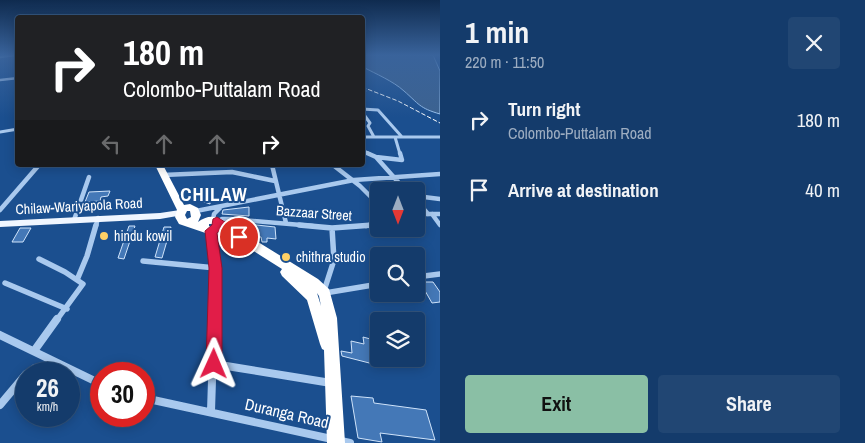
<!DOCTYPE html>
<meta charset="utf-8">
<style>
body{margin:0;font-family:"Archivo Narrow",sans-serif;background:#214673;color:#f1f3f6;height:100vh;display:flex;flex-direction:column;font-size:19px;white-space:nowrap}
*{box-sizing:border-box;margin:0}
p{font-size:16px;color:#9dadc1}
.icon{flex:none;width:28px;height:28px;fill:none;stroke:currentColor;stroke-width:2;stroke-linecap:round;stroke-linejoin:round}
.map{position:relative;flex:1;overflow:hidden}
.details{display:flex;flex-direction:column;background:#143b6b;width:425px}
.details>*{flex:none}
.banner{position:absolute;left:15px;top:15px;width:350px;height:152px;border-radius:5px;box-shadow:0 2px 12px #0003,0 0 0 1px #33557e;background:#202124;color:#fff;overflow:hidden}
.needle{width:32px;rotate:180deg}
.buttons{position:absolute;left:370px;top:182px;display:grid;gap:10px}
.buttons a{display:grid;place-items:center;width:55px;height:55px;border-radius:5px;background:#143b6b;box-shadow:0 2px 12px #0003,0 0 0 1px #33557e;font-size:25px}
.speed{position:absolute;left:15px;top:362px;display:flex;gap:10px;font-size:25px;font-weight:700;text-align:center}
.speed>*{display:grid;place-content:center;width:65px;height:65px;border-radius:50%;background:#143b6b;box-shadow:0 2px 12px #0003,0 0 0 1px #33557e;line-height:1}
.speed small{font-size:12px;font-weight:400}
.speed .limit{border:8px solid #d22;background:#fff;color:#111}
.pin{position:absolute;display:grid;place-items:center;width:42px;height:42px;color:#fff;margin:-21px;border:2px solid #fff;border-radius:50%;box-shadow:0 1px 5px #0007}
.me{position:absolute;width:55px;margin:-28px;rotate:1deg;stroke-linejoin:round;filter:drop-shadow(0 0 4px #0008)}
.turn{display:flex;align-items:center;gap:18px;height:105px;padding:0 25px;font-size:22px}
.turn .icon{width:65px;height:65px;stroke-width:2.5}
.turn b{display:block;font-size:35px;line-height:42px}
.lanes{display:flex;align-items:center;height:48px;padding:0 25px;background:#0003;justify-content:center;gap:25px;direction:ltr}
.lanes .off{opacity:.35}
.round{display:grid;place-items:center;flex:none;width:52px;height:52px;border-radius:5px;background:#214673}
.headline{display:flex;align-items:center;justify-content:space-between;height:85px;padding:0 25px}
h1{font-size:30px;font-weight:700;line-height:38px}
.cta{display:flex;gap:10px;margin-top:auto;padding:10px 25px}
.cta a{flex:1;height:58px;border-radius:5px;background:#8abfa5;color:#111;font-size:20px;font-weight:700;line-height:58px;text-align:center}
.cta a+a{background:#214673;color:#f1f3f6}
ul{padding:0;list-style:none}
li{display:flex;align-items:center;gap:15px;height:70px;padding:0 25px}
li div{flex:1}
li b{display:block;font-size:19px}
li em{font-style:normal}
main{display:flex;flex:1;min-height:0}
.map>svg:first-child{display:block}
.water{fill:#3c6290;stroke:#9cc4f0}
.building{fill:#4478b7;stroke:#cfe3fa}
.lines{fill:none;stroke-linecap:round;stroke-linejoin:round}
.street-far4{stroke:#a9c9ee;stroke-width:2.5}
.street-far3{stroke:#a9c9ee;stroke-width:3}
.street-far2{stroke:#a9c9ee;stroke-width:4.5}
.street-far1{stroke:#a9c9ee;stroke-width:5.5}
.street{stroke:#a9c9ee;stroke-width:8}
.primary{fill:#f0f6ff;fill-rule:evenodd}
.highway{fill:#fff;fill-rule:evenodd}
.rail{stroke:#fff;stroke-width:1;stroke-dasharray:4.5 2;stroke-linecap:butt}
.route{fill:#e11d48;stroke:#92132f}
.poi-dot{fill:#ffd166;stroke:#1b4f8f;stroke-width:2}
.labels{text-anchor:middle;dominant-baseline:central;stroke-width:4;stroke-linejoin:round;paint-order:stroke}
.street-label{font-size:14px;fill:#fff;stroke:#1b4f8f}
.poi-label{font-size:14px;fill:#fff;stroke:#1b4f8f;text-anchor:start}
.near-street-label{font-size:16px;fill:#fff;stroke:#1b4f8f}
.district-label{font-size:19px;font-weight:bold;letter-spacing:1px;fill:#fff;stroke:#1b4f8f}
</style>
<main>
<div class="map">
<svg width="440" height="443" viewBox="0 0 440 443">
<rect width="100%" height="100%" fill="#1b4f8f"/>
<path class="water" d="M362,55h71l7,16v43c-21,-6 -21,-10 -36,-23 -11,-10 -28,-17 -41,-24z"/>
<path class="building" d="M110,191l-2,5 -7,1 -1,4 -15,1 4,-10z
M204,191h7l-1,13 -14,-5v-5h8z
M249,207v9l-27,-2 1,-4z
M247,224l28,3 1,12 -9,-1v4h-5l-1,-5 -8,-1 -7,-4z
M129,226h6l-11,33 -6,-1z
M164,227h7l-9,31 -7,-1z
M20,228h11l-8,14h-11z
M420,282h13l7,10v10l-8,1z
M363,337l15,4 1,18h1l1,7 -39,-10 -1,-5 11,2 -1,-12 13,3z
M351,396l22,2 1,5 52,7 9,30 -55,-7 2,9 -24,-4z"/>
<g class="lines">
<path class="street-far4" d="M0,57l14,-2
M0,80l18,-2
M362,91h3"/>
<path class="street-far3" d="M362,109l16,1 24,27
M362,112l8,11 -2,3 6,11
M0,132l18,-3
M362,137h78
M395,137l5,17
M362,150l8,4"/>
<path class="street-far2" d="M367,153l9,4 30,34
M376,157l26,3 -2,-7
M272,165l14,58
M333,165l27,21 19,19
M163,175l69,-3 43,9
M416,196l24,3
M416,200l12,14
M0,210l39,-45
M196,211l158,-31 86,-6
M416,214h24
M432,214l8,11
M74,220l15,-43
M213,220l1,-6 7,-7
M217,222l5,-3h9l82,7
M96,226l2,-8
M366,226l13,-4"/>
<path class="street-far1" d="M299,225l33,3 41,-3
M210,231l6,49 -2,41
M39,259l26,13 18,12 -27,37
M143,261l73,7
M416,277l24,-3
M77,280l10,-24 9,-31
M5,283l62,26
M324,291l10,-31 -2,-32
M325,293l54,-9"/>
<path class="street" d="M0,335l101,49
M34,351l23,-32
M214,364l117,19
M27,374l8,-6 27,-2
M144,398l206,45
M0,405l26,-31
M211,411l3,-92"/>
<path class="primary" d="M180,210l4,3 -1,2 -23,4 -160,8v-6l160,-8z"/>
<path class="highway" d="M155,165h8l21,40 6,-1 8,4 3,7 -3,7c7,-5 14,-7 23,-3l97,60 11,10 8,29 8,125h-18l-3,-93 -2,-1 -2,-5 -13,-44 -25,-24 -2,-4 2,-3 -46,-29 -4,2 -53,-18 -4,-7 2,-7zM187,211h3l1,6 -4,2 -2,-4zM209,224h3l10,6 -13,-4zM317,293l2,3 2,10z"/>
<path class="rail" d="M362,87l36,14 42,22"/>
</g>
<linearGradient id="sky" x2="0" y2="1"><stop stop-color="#0f2b4f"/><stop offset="0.47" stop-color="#39639b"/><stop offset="1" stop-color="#39639b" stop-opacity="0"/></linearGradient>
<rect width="440" height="117" fill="url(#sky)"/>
<path class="route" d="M217,217l27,17 1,3 -1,3 -5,2 -18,-12 -4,3 5,35v96l-2,6 -6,2 -6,-2 -2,-6 3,-96 -4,-37 7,-6 1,-6z"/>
<g class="poi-dot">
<circle cx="104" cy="236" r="5"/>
<circle cx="286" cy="257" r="5"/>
</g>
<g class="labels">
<g class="street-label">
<text transform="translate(79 206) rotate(-3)">Chilaw-Wariyapola Road</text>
<text transform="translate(314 213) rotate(4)">Bazzaar Street</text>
</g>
<g class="poi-label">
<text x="114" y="236">hindu kowil</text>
<text x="296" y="257">chithra studio</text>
</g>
<g class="near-street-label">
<text transform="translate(287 413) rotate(13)">Duranga Road</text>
</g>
<g class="district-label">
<text x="214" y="194">CHILAW</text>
</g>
</g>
</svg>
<div class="buttons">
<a><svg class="needle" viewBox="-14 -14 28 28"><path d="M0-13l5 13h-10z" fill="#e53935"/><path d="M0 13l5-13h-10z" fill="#9dadc1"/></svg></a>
<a><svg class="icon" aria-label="search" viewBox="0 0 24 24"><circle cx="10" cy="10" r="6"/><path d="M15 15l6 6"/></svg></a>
<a><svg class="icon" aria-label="layers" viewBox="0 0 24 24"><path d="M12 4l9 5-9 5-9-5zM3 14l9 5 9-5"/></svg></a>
</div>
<div class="speed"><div>26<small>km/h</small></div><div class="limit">30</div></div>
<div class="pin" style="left:239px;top:237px;background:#d93025"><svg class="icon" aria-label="arrive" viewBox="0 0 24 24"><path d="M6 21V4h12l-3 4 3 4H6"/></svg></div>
<svg class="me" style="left:214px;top:364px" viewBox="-20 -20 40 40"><path d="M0-17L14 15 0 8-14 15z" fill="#e11d48" stroke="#fff" stroke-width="4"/></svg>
<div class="banner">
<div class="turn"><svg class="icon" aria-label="right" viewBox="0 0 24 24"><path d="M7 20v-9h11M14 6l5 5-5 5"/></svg><div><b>180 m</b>Colombo-Puttalam Road</div></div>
<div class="lanes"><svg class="icon off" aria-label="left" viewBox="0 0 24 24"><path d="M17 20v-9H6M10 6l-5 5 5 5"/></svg><svg class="icon off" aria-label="ahead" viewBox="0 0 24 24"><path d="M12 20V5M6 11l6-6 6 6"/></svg><svg class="icon off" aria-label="ahead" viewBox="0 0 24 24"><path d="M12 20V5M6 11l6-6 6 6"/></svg><svg class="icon" aria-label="right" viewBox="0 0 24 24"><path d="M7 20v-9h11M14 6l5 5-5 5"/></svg></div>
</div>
</div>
<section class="details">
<div class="headline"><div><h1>1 min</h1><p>220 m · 11:50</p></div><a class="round"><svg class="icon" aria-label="close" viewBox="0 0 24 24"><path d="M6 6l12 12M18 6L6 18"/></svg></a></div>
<ul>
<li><svg class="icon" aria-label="right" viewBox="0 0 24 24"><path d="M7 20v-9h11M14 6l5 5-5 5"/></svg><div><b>Turn right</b><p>Colombo-Puttalam Road</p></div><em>180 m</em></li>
<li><svg class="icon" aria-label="arrive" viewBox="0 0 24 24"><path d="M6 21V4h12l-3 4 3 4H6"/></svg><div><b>Arrive at destination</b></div><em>40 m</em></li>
</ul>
<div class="cta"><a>Exit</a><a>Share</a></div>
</section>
</main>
